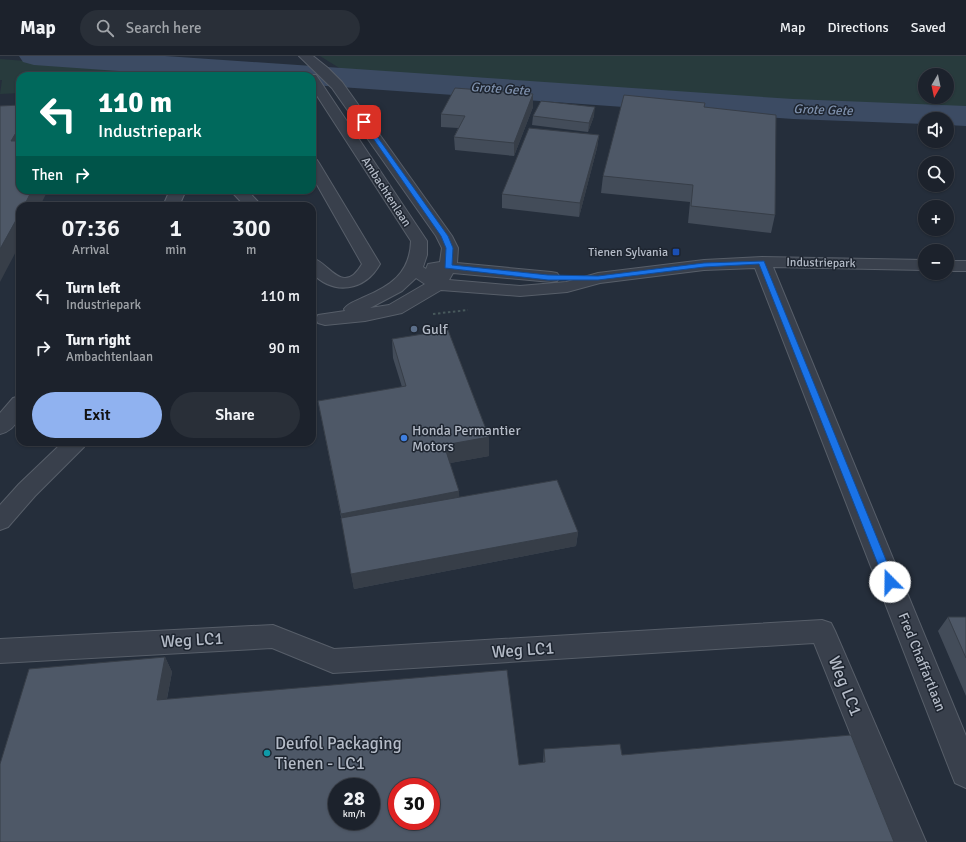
<!DOCTYPE html>
<meta charset="utf-8">
<style>
body{margin:0;font-family:Signika,sans-serif;background:#292f38;color:#f1f3f6;height:100vh;display:flex;flex-direction:column;font-size:15px;white-space:nowrap}
*{box-sizing:border-box;margin:0}
p{font-size:13px;color:#a0a4a9}
.icon{flex:none;width:22px;height:22px;fill:none;stroke:currentColor;stroke-width:2;stroke-linecap:round;stroke-linejoin:round}
.map{position:relative;flex:1;overflow:hidden}
.details{position:absolute;left:16px;top:146px;width:300px;height:244px;display:flex;flex-direction:column;background:#1c222c;border-radius:12px;box-shadow:0 1px 3px #0004,0 0 0 1px #3a3f48}
.details>*{flex:none}
.hud{position:absolute;left:16px;top:16px;width:300px;height:122px;border-radius:12px;box-shadow:0 1px 3px #0004,0 0 0 1px #3a3f48;background:#00695c;color:#fff;overflow:hidden}
.needle{width:26px;rotate:189deg}
.fabs{position:absolute;left:918px;top:12px;display:grid;gap:8px}
.fabs a{display:grid;place-items:center;width:36px;height:36px;border-radius:50%;background:#1c222c;box-shadow:0 1px 3px #0004,0 0 0 1px #3a3f48;font-size:20px}
.speed{position:absolute;left:328px;top:722px;display:flex;gap:8px;font-size:20px;font-weight:700;text-align:center}
.speed>*{display:grid;place-content:center;width:52px;height:52px;border-radius:50%;background:#1c222c;box-shadow:0 1px 3px #0004,0 0 0 1px #3a3f48;line-height:1}
.speed small{font-size:10px;font-weight:400}
.speed .limit{border:6px solid #d22;background:#fff;color:#111}
.pin{position:absolute;display:grid;place-items:center;width:34px;height:34px;color:#fff;margin:-17px;border-radius:8px;box-shadow:0 2px 6px #0006}
.me{position:absolute;width:44px;margin:-22px;rotate:338deg;stroke-linejoin:round;filter:drop-shadow(0 0 3px #0008)}
.turn{display:flex;align-items:center;gap:14px;height:84px;padding:0 16px;font-size:18px}
.turn .icon{width:52px;height:52px;stroke-width:2.5}
.turn b{display:block;font-size:28px;line-height:34px}
.then{display:flex;align-items:center;height:38px;padding:0 16px;background:#0003;gap:8px;font-size:15px}
.eta{display:flex;justify-content:space-evenly;align-items:center;height:68px;text-align:center}
.eta b{font-size:24px;font-weight:600;line-height:28px}
.action{display:flex;gap:8px;margin-top:auto;padding:8px 16px}
.action a{flex:1;height:46px;border-radius:24px;background:#90b2f0;color:#111;font-size:16px;font-weight:600;line-height:46px;text-align:center}
.action a+a{background:#292f38;color:#f1f3f6}
ul{padding:0;list-style:none}
li{display:flex;align-items:center;gap:12px;height:52px;padding:0 16px}
li div{flex:1}
li b{display:block;font-size:15px}
li em{font-style:normal}
header{display:flex;align-items:center;gap:24px;box-sizing:border-box;height:56px;padding:0 20px;background:#1c222c;border-bottom:1px solid #3a3f48}
header strong{font-size:19px}
nav{display:flex;gap:22px;margin-inline-start:auto;font-size:14px}
.search{width:280px;height:36px;background:#292f38;display:flex;align-items:center;gap:10px;box-sizing:border-box;padding:0 14px;border-radius:22px;color:#a0a4a9;font-size:15px}
.map>svg:first-child{display:block}
.green{fill:#283b3d;fill-rule:evenodd}
.lines{fill:none;stroke-linecap:round;stroke-linejoin:round}
.river{fill:#3c4b63;fill-rule:evenodd}
.minor-casing{stroke:#575e69;stroke-width:2}
.path{stroke:#47585b;stroke-width:2;stroke-dasharray:2.5 2.5;stroke-linecap:butt}
.minor{fill:#39404c;fill-rule:evenodd}
.wall{fill:#434c59}
.shaded-wall{fill:#373e48}
.building{fill:#4e5867;stroke:#373e48;fill-rule:evenodd}
.route{fill:#1a73e8;stroke:#114b97}
.transit-dot{fill:#1a4fb4;stroke:#1e2530;stroke-width:1.5}
.service-dot{fill:#5c6f8a;stroke:#1e2530;stroke-width:1.5}
.shop-dot{fill:#3f7fe0;stroke:#1e2530;stroke-width:1.5}
.culture-dot{fill:#0f9aa8;stroke:#1e2530;stroke-width:1.5}
.labels{text-anchor:middle;dominant-baseline:central;stroke-width:3;stroke-linejoin:round;paint-order:stroke}
.far-street-label{font-size:12px;fill:#b4bbc7;stroke:#1e2530}
.far-poi-label{font-size:12px;fill:#b4bbc7;stroke:#1e2530;text-anchor:end}
.far-water-label{font-size:13px;font-style:italic;fill:#7e90ac;stroke:#1e2530}
.poi-label{font-size:14px;fill:#b4bbc7;stroke:#1e2530;text-anchor:start}
.street-label{font-size:14px;fill:#b4bbc7;stroke:#1e2530}
.near-street-label{font-size:17px;fill:#b4bbc7;stroke:#1e2530}
.near-poi-label{font-size:17px;fill:#b4bbc7;stroke:#1e2530;text-anchor:start}
</style>
<header>
<strong>Map</strong>
<div class="search"><svg class="icon" aria-label="search" viewBox="0 0 24 24"><circle cx="10" cy="10" r="6"/><path d="M15 15l6 6"/></svg>Search here</div>
<nav><a>Map</a><a>Directions</a><a>Saved</a></nav>
</header>
<div class="map">
<svg width="966" height="786" viewBox="0 0 966 786">
<rect width="100%" height="100%" fill="#252e3b"/>
<path class="green" d="M320,0h646v60l-173,-7 -436,-30zM925,19h22v22h-22z
M0,3l218,17h-198v17l-20,1 2,-14h-2z"/>
<g class="lines">
<path class="river" d="M19,0h146l628,43 173,7v20l-19,-1v-6h-22v5l-132,-5 -481,-34v-9h-123l-155,-11 -11,-3z"/>
<g class="minor-casing">
<path id="minor" d="M299,0h14l15,12 14,14 110,154 6,12 -1,15 94,9 6,1 3,4 -3,4 -6,1 -98,-9 -4,7 71,6 46,-4 32,-9 106,-13 58,-3 163,3v10l-152,-3 193,469v52l-11,-5 -4,-10 -196,-505 -51,2 -104,13 -33,9 -47,4 -79,-6 -39,23 -37,8 -40,4 -7,-2 -2,-4 2,-4 27,-4 -1,-2c4,-6 12,-8 18,-11 28,-12 48,-24 49,-57l-99,-153v-12l-4,-1h8l111,166v14l-4,12 3,2 2,-5 12,-2 2,-14 -6,-12 -104,-148zM416,222l9,6 -36,21 -19,3 32,-17z
M312,103l5,1 2,3 61,101c-15,27 -46,32 -68,9v-15c17,4 31,39 50,6l-50,-88z
M170,134h16l-7,16h-16z
M230,134h17l15,16h-17z
M947,205h19v10h-19z
M20,340c0,17 0,33 -20,38v-21l13,-15z
M63,386h24l-3,5 -49,49 -27,31 -8,3v-25l19,-21z
M822,564l9,3 4,8 91,211h-32l-80,-199 -481,30 -61,-25 -272,15v-24l273,-14 61,24z"/>
</g>
<path class="path" d="M433,258l35,-4"/>
<use href="#minor" class="minor"/>
</g>
<path class="wall" d="M533,51l-19,49 -59,-6 -1,-13 4,-9 -17,-1v-13z
M704,51l71,108 -4,18 -83,-10 2,-21 -89,-9 2,-17z
M533,60h61l-6,16 -56,-7z
M599,79l-2,13 -18,69 -77,-9v-14z
M392,283l97,117 -39,7 9,34 119,35 -2,14 -222,43 -10,-57 -26,-131 84,-14 -9,-29z
M948,561h18v79l-28,-65z
M165,601l7,15 -5,27 352,66 24,-3 1,-13 78,6 -622,87z"/>
<path class="shaded-wall" d="M533,38v13l-19,49v-13z
M595,51l-1,9 -6,16 1,-9z
M20,70v27l-9,-12z
M599,79l-2,13 -18,69 1,-14z
M32,134h16l-8,16h-16z
M20,157v31l-20,38v-33z
M489,381v19l-44,8 -1,-19z
M459,435l1,19 -116,23 -3,-19z
M578,476l-2,14 -222,43 -3,-15z
M165,601l7,15 -8,41 -7,-13z"/>
<path class="building" d="M455,32l78,6 -19,49 -60,-6 11,-21 -24,-2z
M624,39l81,8 -1,4 72,8 -1,100 -84,-9 2,-21 -90,-9z
M541,45l54,6 -6,16 -56,-7z
M20,49v21l-9,15h9v49h12l-8,16h-4v7l-20,36v-143z
M529,72l70,7 -19,68 -78,-9z
M448,274l41,107 -45,8 15,46 -118,23 -23,-113 88,-15 -14,-47z
M557,424l21,52 -227,42 -10,-56z
M948,561h18v41z
M165,601l-8,43 350,-30 12,95 26,-3 -1,-13 76,-5 2,11 229,-20 43,107h-894v-78l29,-95zM337,731h34v34h-34zM397,731h34v34h-34z"/>
<path class="route" d="M361,65h5l82,115 5,12 -1,17 96,10 50,1 106,-13 60,-2 131,321 -1,4 -4,1 -5,-5 -126,-318 -55,3 -106,13h-50l-103,-12 1,-20 -5,-12z"/>
<rect class="transit-dot" x="672" y="192" width="8" height="8" rx="2"/>
<circle class="service-dot" cx="414" cy="273" r="4"/>
<circle class="shop-dot" cx="404" cy="382" r="4"/>
<circle class="culture-dot" cx="267" cy="697" r="4"/>
<g class="labels">
<g class="far-street-label">
<text transform="translate(386 136) rotate(57)">Ambachtenlaan</text>
<text transform="translate(821 207) rotate(1)">Industriepark</text>
</g>
<g class="far-poi-label">
<text x="668" y="196">Tienen Sylvania</text>
</g>
<g class="far-water-label">
<text transform="translate(500 33) rotate(4)">Grote Gete</text>
<text transform="translate(823 54) rotate(2)">Grote Gete</text>
</g>
<g class="poi-label">
<text x="422" y="273">Gulf</text>
<text x="412" y="374">Honda Permantier<tspan x="412" dy="16">Motors</tspan></text>
</g>
<g class="street-label">
<text transform="translate(922 606) rotate(68)">Fred Chaffartlaan</text>
</g>
<g class="near-street-label">
<text transform="translate(192 584) rotate(-3)">Weg LC1</text>
<text transform="translate(523 594) rotate(-4)">Weg LC1</text>
<text transform="translate(845 630) rotate(68)">Weg LC1</text>
</g>
<g class="near-poi-label">
<text x="275" y="687">Deufol Packaging<tspan x="275" dy="20">Tienen - LC1</tspan></text>
</g>
</g>
</svg>
<div class="fabs">
<a><svg class="needle" viewBox="-14 -14 28 28"><path d="M0-13l5 13h-10z" fill="#e53935"/><path d="M0 13l5-13h-10z" fill="#a0a4a9"/></svg></a>
<a><svg class="icon" aria-label="sound" viewBox="0 0 24 24"><path d="M4 9h4l5-4v14l-5-4H4zM17 9q2 3 0 6"/></svg></a>
<a><svg class="icon" aria-label="search" viewBox="0 0 24 24"><circle cx="10" cy="10" r="6"/><path d="M15 15l6 6"/></svg></a>
<a>+</a>
<a>−</a>
</div>
<div class="speed"><div>28<small>km/h</small></div><div class="limit">30</div></div>
<div class="pin" style="left:364px;top:66px;background:#d93025"><svg class="icon" aria-label="arrive" viewBox="0 0 24 24"><path d="M6 21V4h12l-3 4 3 4H6"/></svg></div>
<svg class="me" style="left:890px;top:526px" viewBox="-20 -20 40 40"><circle r="19" fill="#fff"/><path d="M0-13L10 11 0 6-10 11z" fill="#1a73e8"/></svg>
<div class="hud">
<div class="turn"><svg class="icon" aria-label="left" viewBox="0 0 24 24"><path d="M17 20v-9H6M10 6l-5 5 5 5"/></svg><div><b>110 m</b>Industriepark</div></div>
<div class="then">Then<svg class="icon" aria-label="right" viewBox="0 0 24 24"><path d="M7 20v-9h11M14 6l5 5-5 5"/></svg></div>
</div>
<section class="details">
<div class="eta">
<div><b>07:36</b><p>Arrival</p></div>
<div><b>1</b><p>min</p></div>
<div><b>300</b><p>m</p></div>
</div>
<ul>
<li><svg class="icon" aria-label="left" viewBox="0 0 24 24"><path d="M17 20v-9H6M10 6l-5 5 5 5"/></svg><div><b>Turn left</b><p>Industriepark</p></div><em>110 m</em></li>
<li><svg class="icon" aria-label="right" viewBox="0 0 24 24"><path d="M7 20v-9h11M14 6l5 5-5 5"/></svg><div><b>Turn right</b><p>Ambachtenlaan</p></div><em>90 m</em></li>
</ul>
<div class="action"><a>Exit</a><a>Share</a></div>
</section>
</div>
